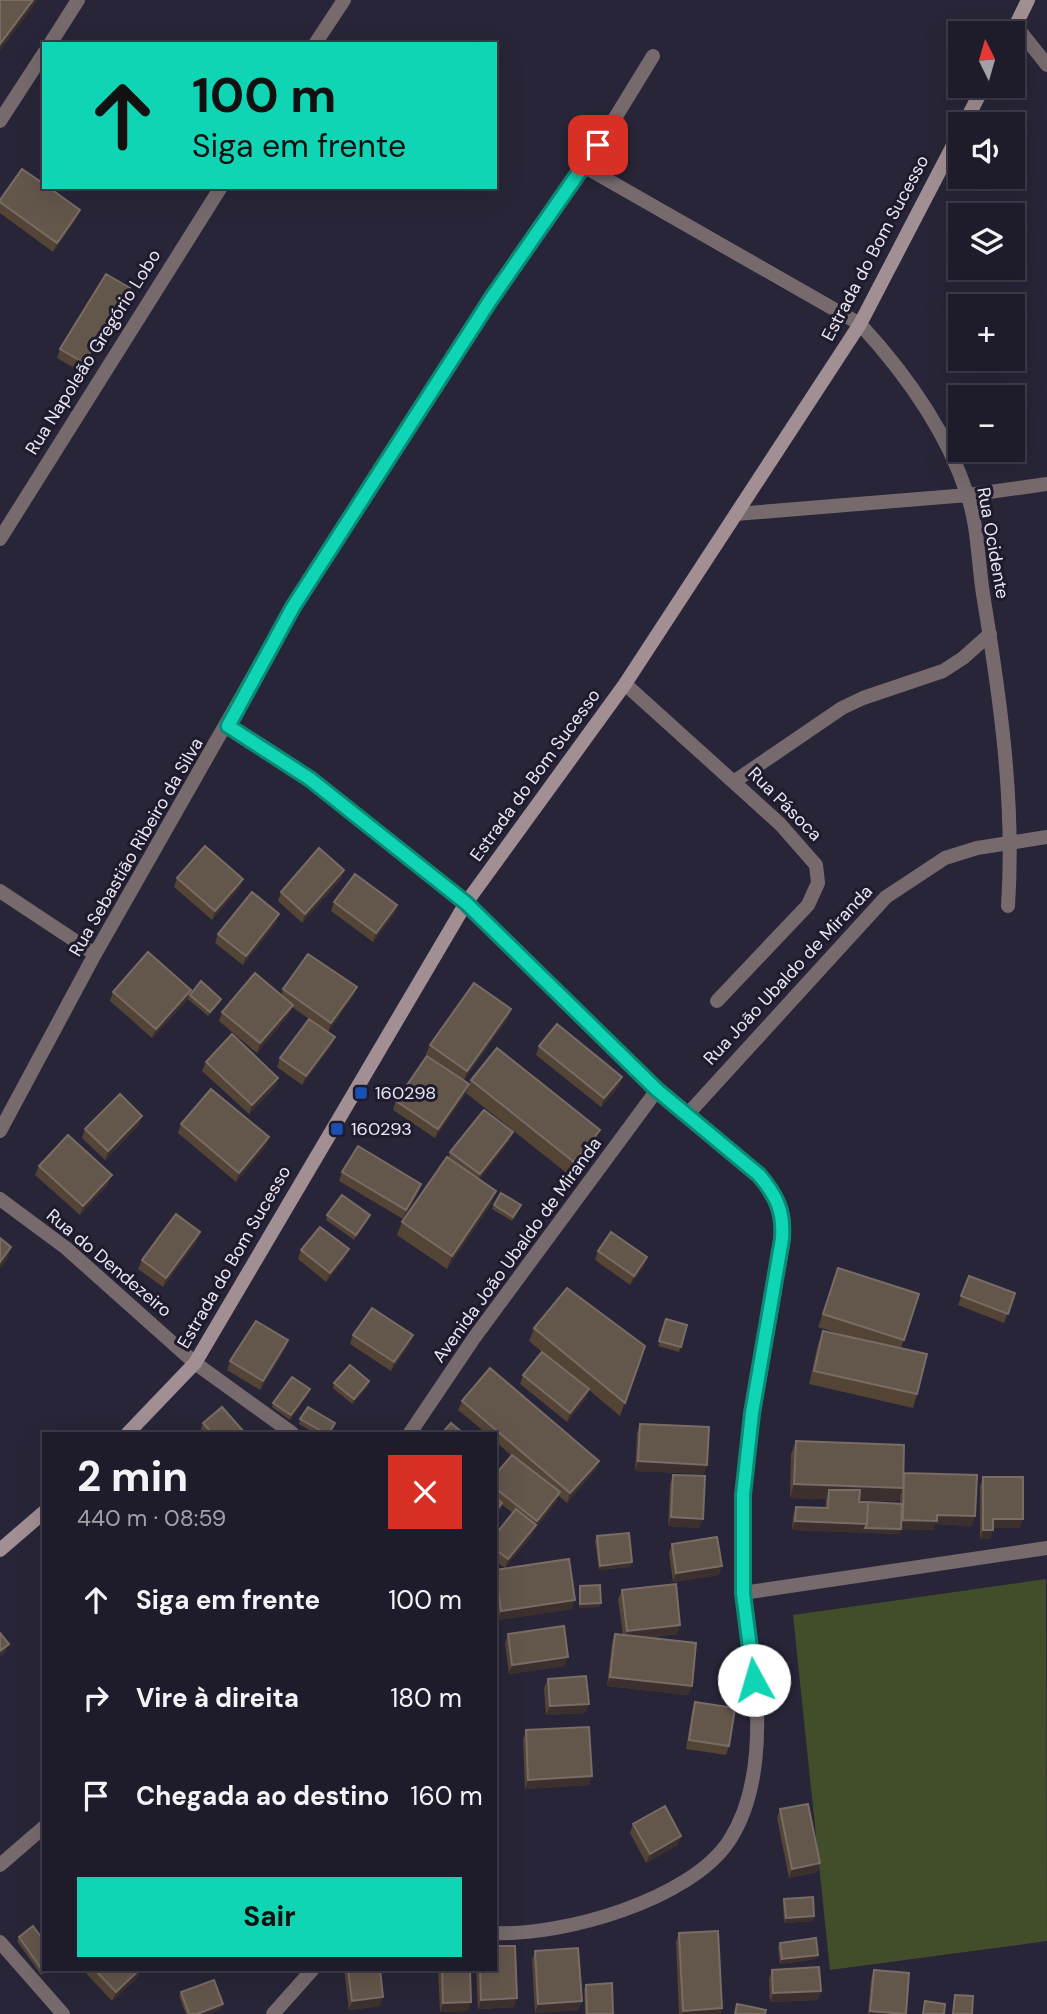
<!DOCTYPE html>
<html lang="pt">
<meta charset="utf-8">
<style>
body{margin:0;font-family:"DM Sans",sans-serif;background:#2b2936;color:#f1f3f6;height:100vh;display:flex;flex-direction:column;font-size:26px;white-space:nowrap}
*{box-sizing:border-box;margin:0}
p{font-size:23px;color:#a1a1a8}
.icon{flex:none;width:38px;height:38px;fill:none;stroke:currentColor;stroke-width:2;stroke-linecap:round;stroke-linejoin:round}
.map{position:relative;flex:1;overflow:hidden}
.panel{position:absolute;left:42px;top:1432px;width:455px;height:539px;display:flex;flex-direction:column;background:#1e1c2a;border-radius:0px;box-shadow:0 7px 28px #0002,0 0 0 2px #3c3a47}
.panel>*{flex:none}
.top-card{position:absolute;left:42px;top:42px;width:455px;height:147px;border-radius:0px;box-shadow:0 7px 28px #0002,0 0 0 2px #3c3a47;background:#0fd5b4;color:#111;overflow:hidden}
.needle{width:46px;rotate:355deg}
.tools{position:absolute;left:948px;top:21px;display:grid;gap:14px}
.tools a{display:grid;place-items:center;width:77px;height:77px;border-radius:0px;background:#1e1c2a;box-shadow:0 7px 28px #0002,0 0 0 2px #3c3a47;font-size:35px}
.pin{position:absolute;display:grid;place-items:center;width:60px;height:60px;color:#fff;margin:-30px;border-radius:14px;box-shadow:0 4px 10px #0006}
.me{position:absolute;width:77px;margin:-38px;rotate:354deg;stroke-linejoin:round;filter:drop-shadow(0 0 5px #0008)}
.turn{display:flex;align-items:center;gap:24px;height:147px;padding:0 35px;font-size:32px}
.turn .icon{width:91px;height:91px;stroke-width:2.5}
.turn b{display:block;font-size:49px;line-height:60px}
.round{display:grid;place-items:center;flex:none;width:74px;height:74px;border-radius:0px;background:#2b2936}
.summary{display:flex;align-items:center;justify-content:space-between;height:119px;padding:0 35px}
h1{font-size:42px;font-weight:700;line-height:52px}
.cta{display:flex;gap:14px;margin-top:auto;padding:14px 35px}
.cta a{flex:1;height:80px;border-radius:0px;background:#0fd5b4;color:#111;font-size:28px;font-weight:700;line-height:80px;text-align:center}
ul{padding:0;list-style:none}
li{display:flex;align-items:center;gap:21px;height:98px;padding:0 35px}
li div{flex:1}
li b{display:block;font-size:26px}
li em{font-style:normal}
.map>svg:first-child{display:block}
.green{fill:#424e29}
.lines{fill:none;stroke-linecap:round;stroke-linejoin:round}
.street{stroke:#766a6d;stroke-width:14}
.secondary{stroke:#a28f94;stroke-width:14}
.wall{fill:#534436;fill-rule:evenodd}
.shaded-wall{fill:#3b302e}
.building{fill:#63564b;stroke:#786c65;stroke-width:2}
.route-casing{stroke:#0a8a75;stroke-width:18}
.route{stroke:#0fd5b4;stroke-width:12}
.transit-dot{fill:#1a4fb4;stroke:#1f1b2d;stroke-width:2.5}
.labels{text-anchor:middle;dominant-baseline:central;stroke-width:6;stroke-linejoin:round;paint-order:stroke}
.street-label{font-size:18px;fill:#e9e7f4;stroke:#1f1b2d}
.poi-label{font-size:18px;fill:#e9e7f4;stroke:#1f1b2d;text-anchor:start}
</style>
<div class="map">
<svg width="1047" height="2014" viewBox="0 0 1047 2014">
<rect width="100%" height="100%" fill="#282538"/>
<path class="green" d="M1046,1579l1,362 -217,29 -37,-355z"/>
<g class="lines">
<path class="street" d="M1016,26l31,39
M50,44l28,-44
M315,44l29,-44
M0,121l44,-68
M585,167l275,157c45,49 86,105 107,170 11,30 11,68 16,100 17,103 32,207 25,312
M736,514l232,-19 79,-11
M0,539l221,-352
M625,684l155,140 36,41 2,18 -10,22 -91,96
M228,726l82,53 156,124 191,187 102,85c10,12 21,25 24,41 4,20 -4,47 -7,68 -11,69 -26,138 -33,208 -2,33 -2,68 0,101 1,22 8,45 10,68 7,56 9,130 -24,180 -39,59 -166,95 -234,92
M735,781l107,-73 21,-10 80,-27 20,-13 27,-24
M0,891l95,63
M686,1116l200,-219 59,-39 32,-10 70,-11
M0,1131l95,-177 198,-348 198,-307 94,-132 68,-111
M0,1199l66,49 129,115 97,70
M410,1433l64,-95 183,-248
M743,1593l304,-45
M0,1865l44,-38
M0,1942l63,72
M273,2014l40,-45"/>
<path class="secondary" d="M1012,33l16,-33
M964,124l20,-38
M128,1433l67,-70 271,-460 159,-219 235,-360 101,-194
M0,1550l44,-38"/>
</g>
<path class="wall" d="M0,200l76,19 -23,33 -53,-39z
M130,288l-3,9 -46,75 -24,-14 3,-9z
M344,870l-3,9 -39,44 -24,-22 3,-9z
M177,878l66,1 -4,9 -27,32 -38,-33z
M334,902l63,3 -3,9 -21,28 -42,-31z
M276,923l-33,42 -28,-22 3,-9z
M357,987l-4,9 -25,36 -36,-25 -3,7 -32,39 -38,-32 3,-9 59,-17 2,-6z
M191,990l-1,5 31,4 -1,4 -12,13 -20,-17 -36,39 -42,-37 3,-9z
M511,1009l-3,9 -44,62 -38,-26 4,-9z
M335,1037l-4,9 -29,39 -25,-18 3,-9z
M539,1046l83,31 -3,9 -18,21 -65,-52z
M206,1062l72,16 -3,9 -26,27 -47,-43z
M471,1080l129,50 -5,13 -26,32 -103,-82 -31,45 -42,-28 3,-9 73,-17z
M181,1124l85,22 -30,36 -58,-49z
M139,1125l-34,35 -23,-22 3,-9z
M509,1141l-30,39 12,24 -44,65 -50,-34 5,-13 46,-64 2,-6z
M39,1166l69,18 -28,31 -45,-40z
M342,1172l79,12 -3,9 -15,26 -64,-38z
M494,1205l25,5 -7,11 -20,-12z
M327,1215l41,5 -14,20 -28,-20z
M197,1241l-34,46 -25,-18 4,-9z
M301,1250l44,8 -19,24 -28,-23z
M598,1251l49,6 -3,9 -14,19 -35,-25z
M969,1276l46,17 -11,30 -46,-18z
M834,1281l85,13 -18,54 16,46 -4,14 -104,-24 9,-40 5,-13 20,4 -25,-8z
M666,1319l21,6 -8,27 -21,-6z
M534,1328l111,18 -25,70 -31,-26 -3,8 -19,24 -47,-38 3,-9 19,-23 -13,-11z
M353,1335l57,9 -19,27 -41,-27z
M288,1340l-3,9 -25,41 -33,-20 3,-9z
M334,1383l34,3 -16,18 -19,-16z
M310,1389l-2,5 -18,26 -18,-13 1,-4z
M462,1401l137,60 -4,9 -28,33 -8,-7 -2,5 -22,28 -2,5 -28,34 67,41 -74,11 -3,-17v-33l10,-2 -10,-7v-26l18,-22 -11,-8 -3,7 -4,5v-42l16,-20 -16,-14v-8h-9l-28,-23z
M300,1419l34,8 -4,6h-15l-16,-9z
M203,1423l42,10h-44l-1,-1z
M640,1424l64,50 -69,-3 2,-38z
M796,1441l107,34 69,51 -37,-2 -2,6 -32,-1 -2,5 -107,-4 1,-14 3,-9 29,1 1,-9 -36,-1 1,-44zM900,1495v9l-41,-2 1,-2 38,1z
M673,1475l26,53 -31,-2 2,-42z
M983,1477l37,51h-27l-3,11h-10v-53z
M597,1536l35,26 -2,5 -31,3 -4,-29z
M672,1544l47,31 -46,7 -4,-29z
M580,1586l21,17 -2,4 -20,1v-17z
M622,1590l55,44 -32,4 47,48 -4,9 -81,-9 5,-43 3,-9 8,1 -5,-36z
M508,1634l57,32 -56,8 -4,-31z
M548,1679l41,25 -4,9 -39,2 -2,-27z
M695,1702l34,44 -3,9 -40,-6 6,-38z
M526,1730l66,46 -3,9 -64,4 -2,-50z
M780,1809l40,54 -3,9 -28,6 -12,-60z
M633,1824l45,21 -32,18 -16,-30z
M784,1899l30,17 -1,5 -29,2 -1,-20z
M679,1933l43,75 -2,6h-41l-3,-72z
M19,1937l25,32h5l-8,6 -24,-34z
M780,1943l36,16 -36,5 -2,-17z
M535,1951l47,50 -4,9 -43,3 -3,-53z
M82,1969h59l-4,9 -25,23z
M344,1969h36v37l-31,4z
M438,1969h32l-2,42 -28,1z
M476,1969h19l19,38 -36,2z
M772,1970l46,30 -48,2 -1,-23z
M874,1970l32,44h-38l3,-35z
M586,1985l27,29h-28l-1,-25z
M181,1992l42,12 -2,5 -14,5h-21l-7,-18z"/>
<path class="shaded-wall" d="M33,0h4l-2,4 -35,47v-7z
M80,210l-4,9 -23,33 4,-9z
M130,288l-3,9 -46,75 3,-9z
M344,870l-3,9 -39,44 3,-9z
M243,879l-4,9 -27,32 3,-9z
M397,905l-3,9 -21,28 3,-9z
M279,914l-3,9 -33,42 3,-9z
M357,987l-4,9 -25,36 3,-9z
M191,990l-3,9 -36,39 4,-9z
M221,999l-1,4 -12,13 2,-4z
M293,1005l-4,9 -32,39 3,-10z
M511,1009l-3,9 -44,62 3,-9z
M335,1037l-4,9 -29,39 4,-9z
M622,1077l-3,9 -18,21 3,-9z
M278,1078l-3,9 -26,27 3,-9z
M469,1084l-3,9 -31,45 3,-9z
M142,1116l-3,9 -34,35 3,-9z
M600,1130l-5,13 -26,32 5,-13z
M513,1132l-4,9 -32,42 3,-9z
M269,1137l-3,9 -30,36 3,-9z
M112,1175l-4,9 -28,31 3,-9z
M421,1184l-3,9 -15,26 3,-9z
M496,1191l-5,13 -44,65 5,-13z
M370,1215l-2,5 -14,20 2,-5z
M200,1232l-3,9 -34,46 3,-9z
M11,1247l-4,13 -7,9v-7z
M349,1249l-4,9 -19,24 4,-9z
M647,1257l-3,9 -14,19 4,-9z
M413,1335l-3,9 -19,27 3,-9z
M288,1340l-3,9 -25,41 3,-9z
M369,1381l-1,5 -16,18 2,-5z
M310,1389l-2,5 -18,26 1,-5z
M589,1389l-3,9 -19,24 3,-9z
M599,1461l-4,9 -28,33 3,-10z
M638,1461l69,4 -3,9 -69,-3z
M794,1484l109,4 -5,13 -69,-2v-9l-3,9 -36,-1z
M560,1492l-3,9 -22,28 -2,5 -28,34 3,-9 27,-33 2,-5z
M502,1503l-3,9 -4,5v-5z
M937,1515l38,1 -3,10 -37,-2 -2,6 -33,-1 3,-9z
M671,1517l32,2 -4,9 -31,-2z
M993,1519h30l-3,9h-30z
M795,1521l72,3 34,5 -2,5 -107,-4z
M983,1530h10l-3,9h-10z
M632,1562l-2,5 -31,3 1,-4z
M722,1566l-3,9 -46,7 3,-9z
M575,1600l-3,9 -74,11 3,-9z
M601,1603l-2,4 -20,1 1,-4z
M680,1625l-3,9 -54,6 4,-9z
M9,1644l-4,9 -5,4v-6z
M568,1657l-3,9 -56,8 3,-9z
M610,1677l82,9 -4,9 -81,-9z
M589,1704l-4,9 -39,2 4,-9z
M592,1776l-3,9 -64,4 3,-9z
M681,1836l-3,9 -32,18 4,-9z
M820,1863l-3,9 -28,6 3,-9z
M814,1916l-1,5 -29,2 2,-5z
M818,1955l-2,4 -36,5 2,-5z
M141,1969l-4,9 -25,23 4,-9z
M821,1991l-3,9 -48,2 3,-9z
M383,1997l-3,9 -31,4 3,-9z
M517,1998l-3,9 -36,2 3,-9z
M582,2001l-4,9 -43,3 3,-9z
M471,2002l-3,9 -28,1 3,-9z
M223,2004l-2,5 -14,5h-10z
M722,2008l-2,6h-38l1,-3z
M870,2011l36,3h-37z"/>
<path class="building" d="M0,0h33l-33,44z
M22,169l22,15v3h4l32,23 -23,33 -57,-41v-2z
M106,274l24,14 -46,75 -24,-14z
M205,846l38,33 -28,32 -38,-33z
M319,848l25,22 -39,44 -24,-22z
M355,874l42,31 -21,28 -42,-31z
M252,892l27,22 -33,42 -28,-22z
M148,952l43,38 -35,39 -43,-37z
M308,954l49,33 -26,36 -48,-34z
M255,973l38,32 -33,38 -38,-31z
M201,981l20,18 -11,13 -20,-17z
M474,983l37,26 -44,62 -37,-26z
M309,1019l26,18 -29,39 -26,-18z
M557,1024l65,53 -18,21 -65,-52z
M232,1034l46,44 -26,27 -46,-43z
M497,1048l103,82 -26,32 -103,-82z
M427,1056l42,28 -31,45 -42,-28z
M211,1089l58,48 -30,36 -58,-49z
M120,1094l22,22 -34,35 -23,-22z
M484,1110l29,22 -33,42 -30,-22z
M68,1135l44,40 -29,31 -44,-40z
M358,1146l63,38 -15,26 -64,-38z
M447,1157l49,34 -44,65 -50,-34z
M501,1193l20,12 -8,12 -19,-12z
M342,1195l28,20 -14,20 -29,-20z
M176,1214l24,18 -34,46 -24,-18z
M320,1227l29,22 -19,24 -29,-23z
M611,1232l36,25 -13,19 -36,-25z
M0,1238l11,9 -11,15z
M838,1268l81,26 -15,46 -81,-26z
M969,1276l46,17 -7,21 -47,-18z
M567,1288l78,58 -20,57 -91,-75z
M372,1308l41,27 -19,27 -41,-27z
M666,1319l21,6 -6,22 -22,-6z
M256,1321l32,19 -25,41 -33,-20z
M823,1331l104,23 -10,40 -103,-23z
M542,1352l47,37 -19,24 -47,-38z
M350,1365l19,16 -15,18 -20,-16z
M490,1368l109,93 -29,32 -108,-92z
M292,1377l18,12 -19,26 -18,-12z
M222,1407l23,26h-33l-9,-10z
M308,1407l27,16 -6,10h-4l-25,-14z
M451,1423l12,10h-21z
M640,1424l69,3 -2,38 -69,-4z
M796,1441l108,4 -1,43 -109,-4z
M512,1455l48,37 -23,29 -42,-33v-13z
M904,1473l73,2 -2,41 -38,-1v6l-34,-1z
M673,1475l32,1 -2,43 -32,-2z
M983,1477h40v42h-30v11h-10z
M829,1490h31l-1,12h9l-1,22 -72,-3 1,-14 32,1z
M495,1497l7,6 -7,9z
M868,1502l34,2 -1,25 -36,-1 2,-4z
M516,1509l20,16 -28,34 -13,-10v-14z
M629,1533l3,29 -32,4 -3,-30z
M717,1537l5,29 -46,7 -4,-29z
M569,1559l6,41 -74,11 -6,-41z
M676,1584l4,41 -53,6 -5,-41z
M600,1585l1,18 -21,1v-18z
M564,1626l4,31 -56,8 -4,-31z
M0,1633l9,11 -9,7z
M615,1634l81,9 -4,43 -82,-9z
M586,1676l3,28 -39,2 -2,-27z
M695,1702l40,6 -6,38 -40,-6z
M589,1727l3,49 -64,4 -2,-50z
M808,1804l12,59 -28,6 -12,-60z
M665,1806l16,30 -31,18 -17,-30z
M813,1897l1,19 -28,2 -2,-19z
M33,1926l11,15v28l-2,1 -23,-33z
M718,1931l4,77 -39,3 -4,-78z
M816,1938l2,17 -36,4 -2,-16z
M495,1946h20l2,52 -36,2 -1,-31h15z
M578,1948l4,53 -44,3 -3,-53z
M819,1967l2,24 -48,2 -1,-23z
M94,1969h46l-24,23z
M348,1969h32l3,28 -31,4z
M442,1969h28l1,33 -28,1z
M874,1970l35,3 -3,41 -36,-3z
M214,1980l9,24 -26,10h-8l-8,-22z
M612,1983l1,31h-26l-1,-29z
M955,1995l18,1 -1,18h-19z
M925,2001l20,3 -1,10h-21z
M737,2004l29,6 -1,4h-30z"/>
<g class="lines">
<g class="route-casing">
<path id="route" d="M598,145l-107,154 -198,308 -65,119 82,53 156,124 191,187 102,85c18,21 25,37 23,64l-30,174 -9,82v98l11,87"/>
</g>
<use href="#route" class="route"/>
</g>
<g class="transit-dot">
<rect x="354" y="1086" width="14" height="14" rx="3.5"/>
<rect x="330" y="1122" width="14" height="14" rx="3.5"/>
</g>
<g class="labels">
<g class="street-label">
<text transform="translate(875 248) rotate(-62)">Estrada do Bom Sucesso</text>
<text transform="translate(93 352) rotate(-58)">Rua Napoleão Gregório Lobo</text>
<text transform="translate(993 543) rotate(80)">Rua Ocidente</text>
<text transform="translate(535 775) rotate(-54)">Estrada do Bom Sucesso</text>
<text transform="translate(785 804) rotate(45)">Rua Pásoca</text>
<text transform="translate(136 847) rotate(-60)">Rua Sebastião Ribeiro da Silva</text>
<text transform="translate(788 975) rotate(-47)">Rua João Ubaldo de Miranda</text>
<text transform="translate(517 1250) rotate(-54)">Avenida João Ubaldo de Miranda</text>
<text transform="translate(234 1257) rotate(-60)">Estrada do Bom Sucesso</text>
<text transform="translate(109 1263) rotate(40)">Rua do Dendezeiro</text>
</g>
<g class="poi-label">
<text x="375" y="1093">160298</text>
<text x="351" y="1129">160293</text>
</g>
</g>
</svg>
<div class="tools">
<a><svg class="needle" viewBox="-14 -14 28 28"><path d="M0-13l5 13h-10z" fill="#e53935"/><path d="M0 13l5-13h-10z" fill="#a1a1a8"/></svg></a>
<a><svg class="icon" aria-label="sound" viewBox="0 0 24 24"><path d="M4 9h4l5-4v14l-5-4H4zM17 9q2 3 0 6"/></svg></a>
<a><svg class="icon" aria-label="layers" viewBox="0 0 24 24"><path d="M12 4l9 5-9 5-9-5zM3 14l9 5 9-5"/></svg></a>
<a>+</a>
<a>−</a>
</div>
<div class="pin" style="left:598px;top:145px;background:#d93025"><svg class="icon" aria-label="arrive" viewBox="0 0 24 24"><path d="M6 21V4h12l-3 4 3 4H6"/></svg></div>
<svg class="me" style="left:754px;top:1680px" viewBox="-20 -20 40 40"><circle r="19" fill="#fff"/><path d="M0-13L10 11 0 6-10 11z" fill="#0fd5b4"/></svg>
<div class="top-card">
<div class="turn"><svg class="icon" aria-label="ahead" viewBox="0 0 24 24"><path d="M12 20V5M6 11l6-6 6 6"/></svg><div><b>100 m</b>Siga em frente</div></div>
</div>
<section class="panel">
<div class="summary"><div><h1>2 min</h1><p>440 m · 08:59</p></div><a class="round" style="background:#d93025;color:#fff"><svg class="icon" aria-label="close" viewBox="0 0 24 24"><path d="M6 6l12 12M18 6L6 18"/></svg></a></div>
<ul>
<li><svg class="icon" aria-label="ahead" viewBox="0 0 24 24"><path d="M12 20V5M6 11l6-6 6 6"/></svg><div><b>Siga em frente</b></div><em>100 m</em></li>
<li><svg class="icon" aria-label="right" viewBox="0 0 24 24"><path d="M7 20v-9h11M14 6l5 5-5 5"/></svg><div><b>Vire à direita</b></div><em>180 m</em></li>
<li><svg class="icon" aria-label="arrive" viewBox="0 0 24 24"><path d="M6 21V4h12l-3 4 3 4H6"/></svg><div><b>Chegada ao destino</b></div><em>160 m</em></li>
</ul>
<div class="cta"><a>Sair</a></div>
</section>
</div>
